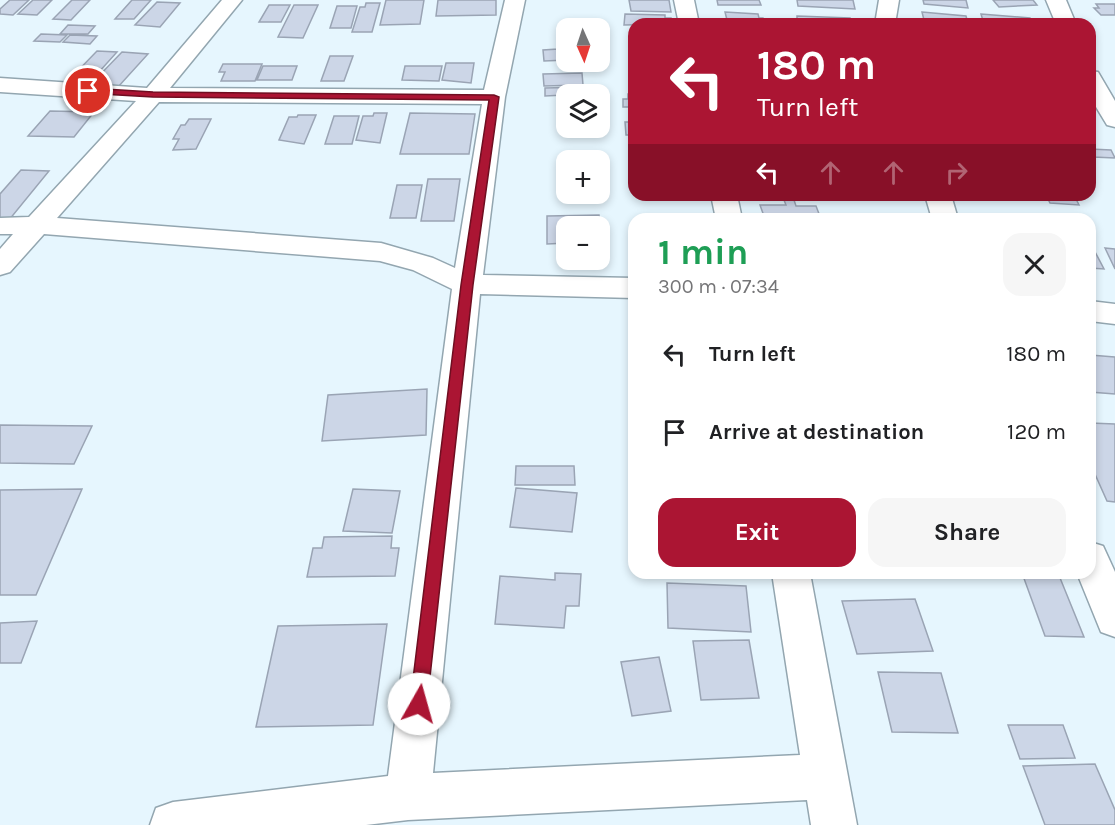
<!DOCTYPE html>
<meta charset="utf-8">
<style>
body{margin:0;font-family:Karla,sans-serif;background:#f6f6f6;color:#202124;height:100vh;display:flex;flex-direction:column;font-size:22px;white-space:nowrap}
*{box-sizing:border-box;margin:0}
p{font-size:20px;color:#757577}
.icon{flex:none;width:33px;height:33px;fill:none;stroke:currentColor;stroke-width:2;stroke-linecap:round;stroke-linejoin:round}
.map{position:relative;flex:1;overflow:hidden}
.sheet{position:absolute;left:628px;top:213px;width:468px;height:366px;display:flex;flex-direction:column;background:#fff;border-radius:18px;box-shadow:0 3px 9px #0003}
.sheet>*{flex:none}
.banner{position:absolute;left:628px;top:18px;width:468px;height:183px;border-radius:18px;box-shadow:0 3px 9px #0003;background:#ab1533;color:#fff;overflow:hidden}
.needle{width:39px;rotate:177deg}
.tools{position:absolute;left:556px;top:18px;display:grid;gap:12px}
.tools a{display:grid;place-items:center;width:54px;height:54px;border-radius:12px;background:#fff;box-shadow:0 3px 9px #0003;font-size:30px}
.pin{position:absolute;display:grid;place-items:center;width:51px;height:51px;color:#fff;margin:-26px;border:3px solid #fff;border-radius:50%;box-shadow:0 2px 6px #0007}
.me{position:absolute;width:66px;margin:-33px;rotate:7deg;stroke-linejoin:round;filter:drop-shadow(0 0 4px #0008)}
.turn{display:flex;align-items:center;gap:21px;height:126px;padding:0 30px;font-size:27px}
.turn .icon{width:78px;height:78px;stroke-width:2.5}
.turn b{display:block;font-size:42px;line-height:51px}
.lanes{display:flex;align-items:center;height:57px;padding:0 30px;background:#0003;justify-content:center;gap:30px;direction:ltr}
.lanes .off{opacity:.35}
.round{display:grid;place-items:center;flex:none;width:63px;height:63px;border-radius:18px;background:#f6f6f6}
.head{display:flex;align-items:center;justify-content:space-between;height:102px;padding:0 30px}
h1{font-size:36px;font-weight:700;line-height:45px;color:#1e9e55}
.button{display:flex;gap:12px;margin-top:auto;padding:12px 30px}
.button a{flex:1;height:69px;border-radius:18px;background:#ab1533;color:#fff;font-size:24px;font-weight:700;line-height:69px;text-align:center}
.button a+a{background:#f6f6f6;color:#202124}
ul{padding:0;list-style:none}
li{display:flex;align-items:center;gap:18px;height:78px;padding:0 30px}
li div{flex:1}
li b{display:block;font-size:22px}
li em{font-style:normal}
.map>svg:first-child{display:block}
.building{fill:#ccd6e7;stroke:#9aa4b4;stroke-width:1.5}
.lines{fill:none;stroke-linecap:round;stroke-linejoin:round}
.minor-casing{stroke:#93a6b0;stroke-width:3}
.minor{fill:#fff;fill-rule:evenodd}
.route{fill:#ab1533;stroke:#6f0e21;stroke-width:1.5}
</style>
<div class="map">
<svg width="1115" height="825" viewBox="0 0 1115 825">
<rect width="100%" height="100%" fill="#e6f6fe"/>
<path class="building" d="M10,0h19l-16,15 -13,-1v-5z
M33,0h19l-15,15 -19,-1z
M72,0h18l-19,20 -18,-1z
M132,0h19l-17,19h-19z
M386,0h38l-4,24 -40,1z
M438,0h58v15l-60,1z
M629,0h40l2,12 -40,-1z
M717,0h42l2,5h-43z
M797,0h56l2,9 -57,-3z
M923,0h43l2,8 -44,-4z
M993,0h40l4,5 -38,2z
M157,2l23,1 -20,24 -25,-2z
M366,3h14l-8,29h-20l8,-25h5z
M1096,4h19v11h-14l-7,-7h5z
M269,5h21l-9,17h-22z
M294,5h24l-15,33 -25,-1z
M337,6h20l-6,22h-21z
M725,12l33,2 1,4h4l2,6h-37z
M922,12l44,4 2,8 -44,-4z
M625,14l40,1v3h6v6l-47,1z
M981,14l49,4 2,6h-48z
M797,16l53,2v6h-53z
M68,25l27,1 -7,8h-28z
M41,34l26,1 -7,7 -26,-1z
M70,35l27,1 -7,8 -27,-2z
M567,40v20l-23,1 -1,-11 15,-1 -1,-8z
M97,51l20,1 -27,30h-6l-3,3 -16,-1z
M122,52l26,2 -30,33 -28,-2z
M330,56h23l-9,25h-23z
M446,63h28l-3,20 -29,-3z
M223,64h39l-7,17h-34l4,-9h-6z
M263,66h34l-5,14h-35z
M405,66h37l-3,15 -37,-1z
M582,73l1,12 -39,1 -1,-12z
M585,87v7l-40,2v-8z
M628,94h6v13h-11v-8h5z
M50,111l44,1 -20,25 -46,-1z
M374,113h13l-7,30 -24,-3 7,-24h10z
M410,113l65,1 -6,40h-69z
M298,115h18l-12,29 -25,-4 10,-23h8z
M334,116h25l-7,28h-27z
M189,119h22l-15,30 -23,1 6,-11h-6l8,-14h4z
M625,122h9v13h-8z
M1090,149l21,1 4,8 -22,-1z
M21,170l28,1 -40,49 -9,-1v-25z
M428,179h32l-6,42h-33z
M397,185h25l-6,33h-26z
M963,195h30l3,4 -29,1z
M1046,195h28l5,10 -29,-2z
M784,200h10l2,6h20l5,13h-56l-5,-14h26z
M599,215l1,11h-33v17l-20,1v-28z
M1090,248h3l11,21 -14,-1z
M1105,248l10,1v20z
M1090,355l25,2v37l-25,-2z
M427,389l-1,46 -104,6 6,-46z
M1090,423l25,1v78l-8,-1 -17,-38z
M0,425l92,1 -18,38 -74,-1z
M516,466h58l1,19h-60z
M516,488l61,5 -5,39 -62,-5z
M82,489l-46,106h-36v-105z
M353,489l47,2 -8,42 -49,-2z
M392,536l-1,12h8l-4,28 -88,1 6,-29h9l2,-11z
M555,573l26,1 -2,32h-13l-2,22 -69,-4 5,-48 55,4z
M1022,573h36l26,64 -39,-1z
M667,583l79,3 5,46 -83,-4z
M915,599l18,52 -76,3 -15,-53z
M37,621l-16,42h-21v-40z
M387,624l-14,101 -117,2 22,-101z
M749,640l10,58 -58,2 -8,-59z
M659,657l12,54 -39,5 -11,-54z
M878,672l63,1 17,60 -66,-1z
M1008,725h55l12,33 -55,1z
M1095,764l20,46v15h-70l-22,-59z"/>
<g class="lines">
<g class="minor-casing">
<path id="minor" d="M222,0h20l-72,88 314,2 21,-90h20l-20,97 -22,178 151,3v20l-154,-4 -47,479 367,-18 -28,-182h38l47,252h-46l-4,-25 -399,20 -42,5h-216l6,-17 17,-6 215,-26 64,-487 -39,-19 -33,-9 -336,-27 -34,38 -10,3v-26l13,-15h-13v-16l29,-1 107,-116 -136,-9v-14l147,10zM159,102l323,2 -27,164 -22,-10 -52,-15 -324,-25z
M674,0h20l5,24h-20z
M879,0h20l-4,24h-20z
M1046,0h20l10,24h-20z
M1090,71l8,1 17,29v26l-8,-2 -17,-28z
M711,195h26l5,24h-26z
M925,195h26l7,24h-26z
M1090,301l25,3v20l-25,-3z
M1090,542l13,4 12,26v65l-14,-5 -24,-59h13z"/>
</g>
<use href="#minor" class="minor"/>
</g>
<path class="route" d="M88,88l65,4 341,3 5,2 -26,188 -46,419 -2,6 -6,3 -7,-3 -2,-6 51,-419 28,-185 -336,-3 -69,-4v-4z"/>
</svg>
<div class="tools">
<a><svg class="needle" viewBox="-14 -14 28 28"><path d="M0-13l5 13h-10z" fill="#e53935"/><path d="M0 13l5-13h-10z" fill="#757577"/></svg></a>
<a><svg class="icon" aria-label="layers" viewBox="0 0 24 24"><path d="M12 4l9 5-9 5-9-5zM3 14l9 5 9-5"/></svg></a>
<a>+</a>
<a>−</a>
</div>
<div class="pin" style="left:88px;top:91px;background:#d93025"><svg class="icon" aria-label="arrive" viewBox="0 0 24 24"><path d="M6 21V4h12l-3 4 3 4H6"/></svg></div>
<svg class="me" style="left:419px;top:704px" viewBox="-20 -20 40 40"><circle r="19" fill="#fff"/><path d="M0-13L10 11 0 6-10 11z" fill="#ab1533"/></svg>
<div class="banner">
<div class="turn"><svg class="icon" aria-label="left" viewBox="0 0 24 24"><path d="M17 20v-9H6M10 6l-5 5 5 5"/></svg><div><b>180 m</b>Turn left</div></div>
<div class="lanes"><svg class="icon" aria-label="left" viewBox="0 0 24 24"><path d="M17 20v-9H6M10 6l-5 5 5 5"/></svg><svg class="icon off" aria-label="ahead" viewBox="0 0 24 24"><path d="M12 20V5M6 11l6-6 6 6"/></svg><svg class="icon off" aria-label="ahead" viewBox="0 0 24 24"><path d="M12 20V5M6 11l6-6 6 6"/></svg><svg class="icon off" aria-label="right" viewBox="0 0 24 24"><path d="M7 20v-9h11M14 6l5 5-5 5"/></svg></div>
</div>
<section class="sheet">
<div class="head"><div><h1>1 min</h1><p>300 m · 07:34</p></div><a class="round"><svg class="icon" aria-label="close" viewBox="0 0 24 24"><path d="M6 6l12 12M18 6L6 18"/></svg></a></div>
<ul>
<li><svg class="icon" aria-label="left" viewBox="0 0 24 24"><path d="M17 20v-9H6M10 6l-5 5 5 5"/></svg><div><b>Turn left</b></div><em>180 m</em></li>
<li><svg class="icon" aria-label="arrive" viewBox="0 0 24 24"><path d="M6 21V4h12l-3 4 3 4H6"/></svg><div><b>Arrive at destination</b></div><em>120 m</em></li>
</ul>
<div class="button"><a>Exit</a><a>Share</a></div>
</section>
</div>
